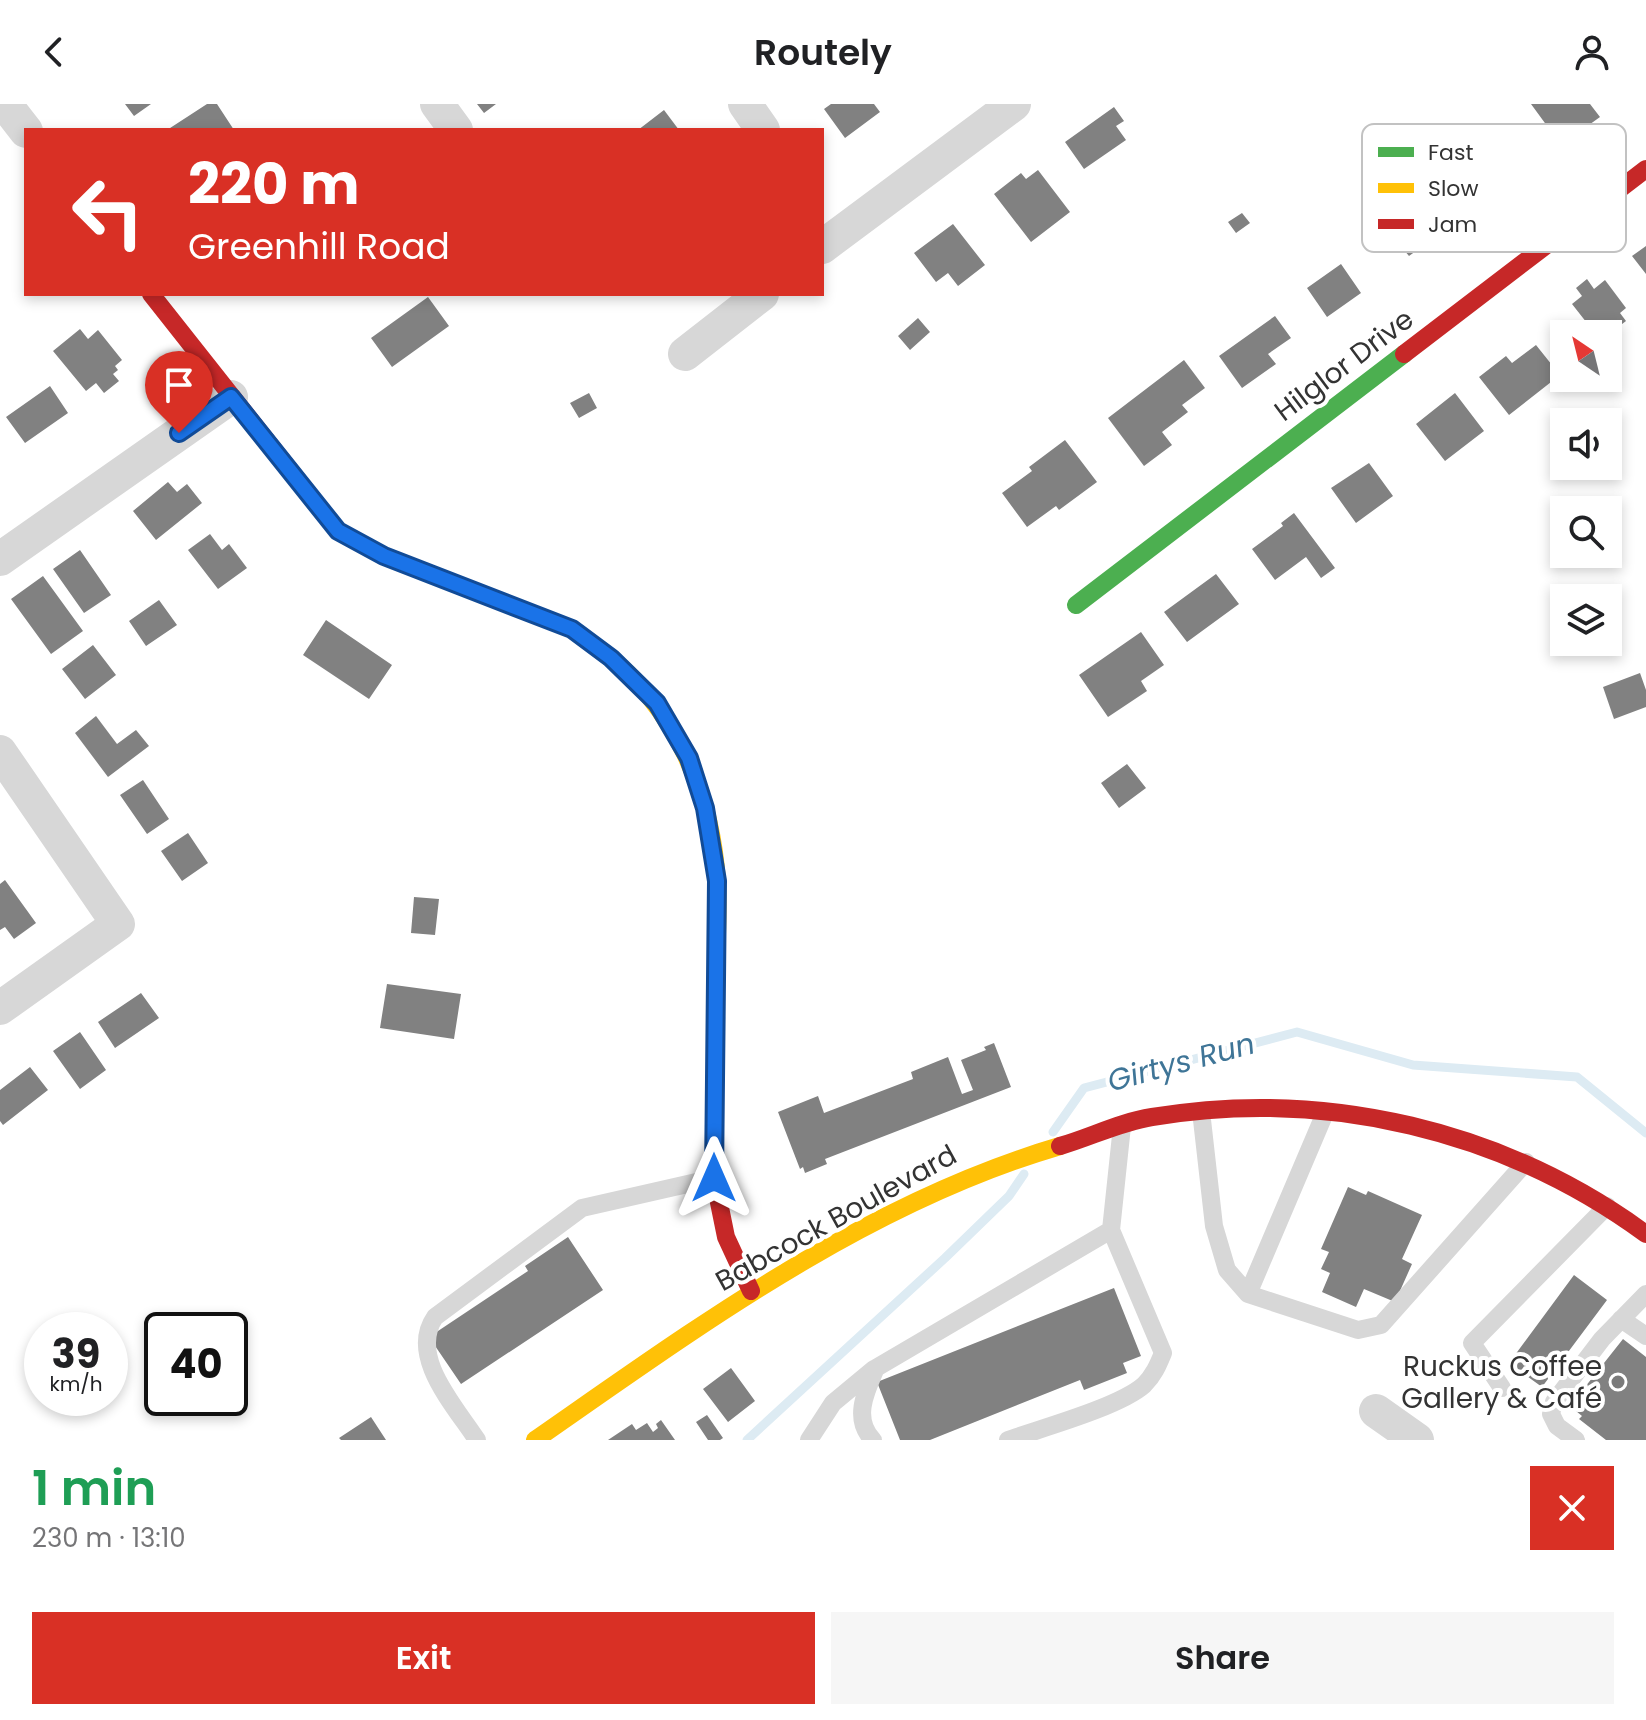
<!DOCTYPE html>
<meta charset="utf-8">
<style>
body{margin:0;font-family:Poppins,sans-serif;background:#f6f6f6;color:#202124;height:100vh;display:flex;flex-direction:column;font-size:30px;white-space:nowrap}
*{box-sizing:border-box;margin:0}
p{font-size:26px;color:#757577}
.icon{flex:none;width:44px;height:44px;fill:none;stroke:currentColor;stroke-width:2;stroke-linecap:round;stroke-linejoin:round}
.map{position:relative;height:1336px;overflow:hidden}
.details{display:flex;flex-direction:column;background:#fff;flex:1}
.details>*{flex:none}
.hud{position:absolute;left:24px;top:24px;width:800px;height:168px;border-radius:0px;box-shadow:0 4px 12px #0003;background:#d93025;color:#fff;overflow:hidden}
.needle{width:52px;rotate:325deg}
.buttons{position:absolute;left:1550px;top:216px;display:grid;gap:16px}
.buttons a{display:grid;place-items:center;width:72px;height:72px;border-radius:0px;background:#fff;box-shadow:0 4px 12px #0003;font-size:40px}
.speed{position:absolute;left:24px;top:1208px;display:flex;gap:16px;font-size:40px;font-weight:700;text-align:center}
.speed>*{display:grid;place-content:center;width:104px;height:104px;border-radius:50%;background:#fff;box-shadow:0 4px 12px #0003;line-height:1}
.speed small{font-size:20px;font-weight:400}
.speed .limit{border:4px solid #111;border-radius:12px;background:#fff;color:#111}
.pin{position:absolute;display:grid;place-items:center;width:68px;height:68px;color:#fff;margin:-82px -34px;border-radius:50% 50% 50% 0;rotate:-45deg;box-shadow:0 0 8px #0007}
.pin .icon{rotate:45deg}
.me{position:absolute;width:88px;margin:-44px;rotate:0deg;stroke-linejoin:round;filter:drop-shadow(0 0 6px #0008)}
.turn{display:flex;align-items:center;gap:28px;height:168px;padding:0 32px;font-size:36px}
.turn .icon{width:104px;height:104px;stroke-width:2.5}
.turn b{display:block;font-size:56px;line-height:68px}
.round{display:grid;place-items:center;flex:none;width:84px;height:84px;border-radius:0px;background:#f6f6f6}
.summary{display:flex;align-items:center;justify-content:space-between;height:136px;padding:0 32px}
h1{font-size:48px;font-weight:600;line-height:60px;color:#1e9e55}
.primary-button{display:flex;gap:16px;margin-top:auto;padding:16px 32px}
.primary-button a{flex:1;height:92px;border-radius:0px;background:#d93025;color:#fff;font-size:32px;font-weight:600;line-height:92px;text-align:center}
.primary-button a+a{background:#f6f6f6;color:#202124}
header{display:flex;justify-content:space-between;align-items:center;height:104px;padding:0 32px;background:#fff;font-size:36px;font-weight:600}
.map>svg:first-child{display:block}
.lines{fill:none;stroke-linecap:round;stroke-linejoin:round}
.stream{stroke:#ddebf3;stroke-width:9}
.building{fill:#818181}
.lane{stroke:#d7d7d7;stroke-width:18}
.street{stroke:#d7d7d7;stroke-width:34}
.fast{stroke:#4caf50;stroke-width:18}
.slow{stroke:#ffc107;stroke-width:18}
.jam{stroke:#c62828;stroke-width:18}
.route-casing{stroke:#114b97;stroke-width:20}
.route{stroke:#1a73e8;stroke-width:14}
.poi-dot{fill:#7a7a7a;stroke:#fff;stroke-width:3}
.labels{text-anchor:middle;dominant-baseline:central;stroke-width:8;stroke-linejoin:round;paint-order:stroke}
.street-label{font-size:28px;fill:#333;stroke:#fff}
.poi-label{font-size:28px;fill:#333;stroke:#fff;text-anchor:end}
.water-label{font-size:30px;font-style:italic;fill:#3f7597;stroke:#fff}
.key{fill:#fff;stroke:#c2c2c2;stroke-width:2}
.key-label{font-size:22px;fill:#333}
</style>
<header><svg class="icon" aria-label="back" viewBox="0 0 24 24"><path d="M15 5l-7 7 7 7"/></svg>Routely<svg class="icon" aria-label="person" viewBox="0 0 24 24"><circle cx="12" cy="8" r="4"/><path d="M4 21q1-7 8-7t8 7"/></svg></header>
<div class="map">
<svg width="1646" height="1336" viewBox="0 0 1646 1336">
<rect width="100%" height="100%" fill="#fff"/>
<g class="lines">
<path class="stream" d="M1053,1028l31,-44 213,-56 116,33 164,12 69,56
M747,1336l198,-182 64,-62 15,-22"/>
</g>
<path class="building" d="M125,0h26l-17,12z
M207,0h10l17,26h-67z
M477,0h19l-12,9z
M831,0h43l6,8 -35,26 -21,-29z
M1531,0h59l10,13 -39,28z
M1114,3l10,14 -8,5 10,14 -42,29 -19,-27z
M664,6l15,20h-41z
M1038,66l32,42 -39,30 -37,-48 27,-21 5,6z
M1393,103l11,14 15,-12 19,26 -29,21 -10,-12 -10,7 -11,-15 6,-5 -8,-11z
M1242,109l8,10 -14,10 -8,-11z
M953,120l32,41 -27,21 -10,-13 -12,9 -22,-29z
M1646,142v28l-14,-18z
M1341,160l20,29 -34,24 -20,-29z
M1587,175l7,10 11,-9 21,28 -6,5 6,8 -17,13h-6l-5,-5 -4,3 -22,-28 10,-8 -6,-8z
M428,193l21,29 -57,41 -21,-29z
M1275,212l16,22 -23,16 8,10 -34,24 -23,-32z
M918,214l12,14 -20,18 -12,-14z
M80,225l8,10 10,-9 24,30 -7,6 3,4 -5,4 6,7 -15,12 -8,-10 -10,8 -33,-40z
M1536,241l24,30 -51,40 -30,-38 27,-21 6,7z
M1184,256l21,28 -23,17 6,7 -26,20 10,13 -28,21 -36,-48z
M50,282l18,27 -43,30 -19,-26z
M589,289l8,15 -18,10 -9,-15z
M1455,289l29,38 -39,30 -29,-37z
M1065,336l32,42 -38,28 -3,-4 -29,21 -25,-34 30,-22 -3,-4z
M1369,359l24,33 -37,27 -25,-35z
M168,378l9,10 10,-8 15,19 -46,37 -23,-29z
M1294,409l41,55 -14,10 -15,-21 -31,23 -23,-31 31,-23 -2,-3z
M210,430l12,16 7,-6 18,24 -29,21 -30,-39z
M80,446l31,45 -27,18 -31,-44z
M1216,470l23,30 -52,38 -23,-30z
M43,472l40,55 -32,23 -40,-55z
M159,496l18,25 -31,21 -17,-25z
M326,516l66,45 -23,34 -66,-44z
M1141,528l23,33 -23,16 6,10 -39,26 -29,-42z
M93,541l23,30 -31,24 -23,-30z
M1640,569l6,17v17l-32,12 -11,-32z
M96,612l21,28 19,-14 13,16 -41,31 -33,-44z
M1127,660l19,24 -27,20 -18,-25z
M143,676l26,39 -22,15 -27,-39z
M188,729l20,30 -26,18 -21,-30z
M5,776l31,43 -22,16 -9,-12 -5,3v-46z
M414,793l25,2 -4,36 -24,-2z
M387,880l74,10 -7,45 -74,-11z
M141,889l18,25 -44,30 -17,-26z
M80,928l26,38 -26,19 -27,-38z
M994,939l17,44 -186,72 2,5 -22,9 -2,-6 -3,2 -22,-57 40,-16 6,17 89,-34 -2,-7 37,-15 14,37 11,-4 -12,-30 25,-10 -2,-3z
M30,963l18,23 -45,35 -3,-4v-31z
M1348,1083l18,8 2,-4 54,24 -20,44 10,5 -17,38 -31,-13 -8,18 -34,-15 8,-19 -9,-4 8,-17 -8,-3z
M568,1133l35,53 -142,94 -32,-47 99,-66 -3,-5z
M1574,1171l33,25 -65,87 -33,-24z
M1114,1184l27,68 -18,7 4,10 -43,17 -4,-10 -150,60h-30l-23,-58z
M1623,1235l23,18v83h-40l-27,-21 3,-3 -12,-10z
M731,1264l24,33 -27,21 -25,-33z
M707,1311l16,23 -3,2h-12l-12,-18z
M371,1313l15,23h-45l-2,-2z
M661,1316l14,20h-67l24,-16 4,6 11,-7 6,9 5,-4 -2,-4z"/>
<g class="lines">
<path class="lane" d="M1201,1007l13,115 13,44 21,24 110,36 23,-5 145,-163
M1248,1190l77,-181
M1621,1215l25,17
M1502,1284l-30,-45 135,-137
M477,1336c-22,-34 -69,-84 -42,-123l147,-109 132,-30
M809,1336l24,-37 41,-34
M873,1336c-21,-21 -7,-49 3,-72l235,-138
M1008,1336c34,-12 111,-33 136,-55 10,-10 14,-20 19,-32l-52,-123 11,-104
M1576,1336l-19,-14 -6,-12 3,-12 48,-63 44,-45"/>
<path class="street" d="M5,0l21,27
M437,0l19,26
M745,0l18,26
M822,143l192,-143
M685,250l77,-60
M0,455l231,-162
M0,648l118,172 -118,84
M1376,1307l41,29"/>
<path class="fast" d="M1076,501l328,-251"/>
<path class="slow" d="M604,549c72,54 107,140 113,228 2,30 -1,62 -1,92
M535,1336c164,-114 331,-237 525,-294"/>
<path class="jam" d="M151,190l187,237 46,25 188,73 32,24
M1404,250l242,-185
M716,869l-2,205 12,59 25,54
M1060,1042c31,-9 60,-24 92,-29 174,-29 352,13 494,117"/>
</g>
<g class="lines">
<g class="route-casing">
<path id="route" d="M179,329l52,-36 107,134 46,25 188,73 39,29 46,45 32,55 16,50 12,73 -3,297"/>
</g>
<use href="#route" class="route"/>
</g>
<circle class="poi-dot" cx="1618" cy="1278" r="8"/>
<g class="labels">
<g class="street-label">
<text transform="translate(1344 261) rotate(-37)">Hilglor Drive</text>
<text transform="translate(836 1114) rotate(-29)">Babcock Boulevard</text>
</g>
<g class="poi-label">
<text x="1602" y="1262">Ruckus Coffee<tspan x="1602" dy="32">Gallery &amp; Café</tspan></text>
</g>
<g class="water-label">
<text transform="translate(1181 958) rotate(-15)">Girtys Run</text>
</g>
</g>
<rect x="1362" y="20" width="264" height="128" rx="12" class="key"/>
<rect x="1378" y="43" width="36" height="10" fill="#4caf50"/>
<rect x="1378" y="79" width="36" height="10" fill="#ffc107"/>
<rect x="1378" y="115" width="36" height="10" fill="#c62828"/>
<g class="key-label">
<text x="1428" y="56">Fast</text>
<text x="1428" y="92">Slow</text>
<text x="1428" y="128">Jam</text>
</g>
</svg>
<div class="buttons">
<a><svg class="needle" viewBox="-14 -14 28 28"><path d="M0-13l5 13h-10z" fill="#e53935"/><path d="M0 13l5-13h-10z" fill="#757577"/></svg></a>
<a><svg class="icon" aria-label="sound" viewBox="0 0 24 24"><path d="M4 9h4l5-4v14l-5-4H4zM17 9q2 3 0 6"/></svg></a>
<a><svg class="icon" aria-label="search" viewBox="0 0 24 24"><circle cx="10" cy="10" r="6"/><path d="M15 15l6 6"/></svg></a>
<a><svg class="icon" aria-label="layers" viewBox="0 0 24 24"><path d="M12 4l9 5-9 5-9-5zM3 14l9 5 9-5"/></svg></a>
</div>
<div class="speed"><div>39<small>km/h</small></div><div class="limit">40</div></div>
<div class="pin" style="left:179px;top:329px;background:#d93025"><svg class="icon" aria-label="arrive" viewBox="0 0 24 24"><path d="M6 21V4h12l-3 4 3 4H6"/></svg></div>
<svg class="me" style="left:714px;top:1074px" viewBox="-20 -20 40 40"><path d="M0-17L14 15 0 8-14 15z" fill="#1a73e8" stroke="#fff" stroke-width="4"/></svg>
<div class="hud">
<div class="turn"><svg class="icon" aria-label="left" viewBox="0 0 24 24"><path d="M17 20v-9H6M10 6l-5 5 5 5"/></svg><div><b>220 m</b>Greenhill Road</div></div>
</div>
</div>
<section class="details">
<div class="summary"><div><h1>1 min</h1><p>230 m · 13:10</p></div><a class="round" style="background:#d93025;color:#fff"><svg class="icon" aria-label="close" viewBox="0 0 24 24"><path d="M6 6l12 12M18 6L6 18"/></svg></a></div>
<div class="primary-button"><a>Exit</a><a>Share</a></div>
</section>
